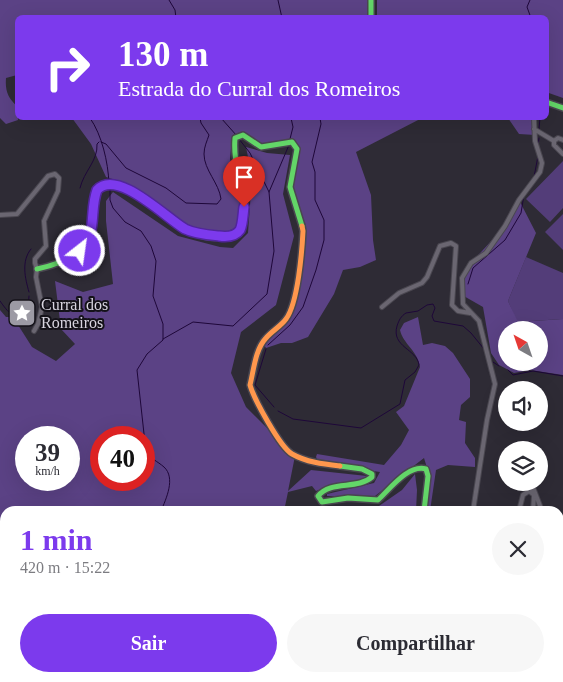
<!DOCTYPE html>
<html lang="pt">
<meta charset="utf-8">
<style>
body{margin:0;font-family:Georgia,serif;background:#f7f7f7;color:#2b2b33;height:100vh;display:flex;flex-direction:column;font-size:19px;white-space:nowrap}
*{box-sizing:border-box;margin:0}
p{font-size:16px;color:#7c7c81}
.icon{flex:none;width:28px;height:28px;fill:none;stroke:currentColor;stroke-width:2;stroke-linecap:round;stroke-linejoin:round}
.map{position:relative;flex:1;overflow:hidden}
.details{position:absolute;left:0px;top:506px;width:564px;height:176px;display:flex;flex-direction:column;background:#fff;border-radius:15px 15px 0 0;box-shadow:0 5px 20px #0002}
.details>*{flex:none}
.guide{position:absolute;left:15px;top:15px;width:534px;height:105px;border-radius:8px;box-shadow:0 5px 20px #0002;background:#7c3aed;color:#fff;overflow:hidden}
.needle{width:32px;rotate:320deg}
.buttons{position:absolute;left:498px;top:321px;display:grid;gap:10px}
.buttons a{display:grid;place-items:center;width:50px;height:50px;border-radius:50%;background:#fff;box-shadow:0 5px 20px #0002;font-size:25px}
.speed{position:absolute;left:15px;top:426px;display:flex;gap:10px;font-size:25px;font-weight:700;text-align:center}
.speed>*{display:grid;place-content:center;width:65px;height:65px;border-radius:50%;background:#fff;box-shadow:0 5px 20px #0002;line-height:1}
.speed small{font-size:12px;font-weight:400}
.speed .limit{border:8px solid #d22;background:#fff;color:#111}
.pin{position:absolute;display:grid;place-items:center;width:42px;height:42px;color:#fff;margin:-51px -21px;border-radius:50% 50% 50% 0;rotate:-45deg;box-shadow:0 0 5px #0007}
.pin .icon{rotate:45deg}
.me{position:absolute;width:55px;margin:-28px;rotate:30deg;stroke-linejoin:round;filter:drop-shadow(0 0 4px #0008)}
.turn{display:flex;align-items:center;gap:18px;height:105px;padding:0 20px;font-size:22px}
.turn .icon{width:65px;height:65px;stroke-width:2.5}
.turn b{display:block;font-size:35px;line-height:42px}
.round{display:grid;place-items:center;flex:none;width:52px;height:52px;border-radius:26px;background:#f7f7f7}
.summary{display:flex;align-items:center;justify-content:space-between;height:85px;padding:0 20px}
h1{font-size:30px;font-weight:600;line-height:38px;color:#7c3aed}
.button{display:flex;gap:10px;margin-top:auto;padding:10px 20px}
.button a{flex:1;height:58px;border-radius:30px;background:#7c3aed;color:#fff;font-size:20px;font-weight:600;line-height:58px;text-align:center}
.button a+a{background:#f7f7f7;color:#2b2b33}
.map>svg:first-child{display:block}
.green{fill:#533d79}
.forest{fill:#5b4285;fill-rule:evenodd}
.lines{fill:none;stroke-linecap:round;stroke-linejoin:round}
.stream{stroke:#1e0739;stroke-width:1}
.street-casing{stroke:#4a4750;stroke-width:6}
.fast-casing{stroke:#4a4750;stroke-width:8}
.slow-casing{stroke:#4a4750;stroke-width:8}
.street{stroke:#6a6671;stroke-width:4}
.fast{stroke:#63d668;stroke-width:5}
.slow{stroke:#ff974d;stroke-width:5}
.route-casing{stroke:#51269a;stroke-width:12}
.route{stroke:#7c3aed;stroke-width:9}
.labels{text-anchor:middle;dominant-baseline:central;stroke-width:4;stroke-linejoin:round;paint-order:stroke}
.poi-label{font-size:16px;fill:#d8d5e0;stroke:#141219;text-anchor:start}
</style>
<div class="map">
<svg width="563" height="682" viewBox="0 0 563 682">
<rect width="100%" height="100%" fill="#2e2b35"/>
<path class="green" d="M563,161v47l-13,14 -24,-23z
M563,214v36l-18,-18z
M526,257l37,16v46l-46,3 -9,-21z"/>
<path class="forest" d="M0,0h371v17l-353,1 -1,57 -11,3c-1,13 2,20 11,28l1,14 -12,4 -6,-6z
M377,0h186v98l-17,-6v-74l-169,-1z
M72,118h350l-66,34 15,43 2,45 3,20 -16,7 -17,3 -9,24 -26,43 -16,6h-11l-15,5 -4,-6 24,-23 15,-55 2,-33 -13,-44 7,-32 -5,-13 -31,5 -16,-10 -13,1 -2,21 11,45 -3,24 -9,7 -25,-3 -19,-7 -42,-31 -24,-13 -13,-4 -15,-33z
M508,118h27v17l-16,-1z
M246,147l21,6 23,2 -7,39 11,42 -18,69 -35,27 -10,41 15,34 49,49 -7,35 23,-21 56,6 -7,5 -28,4 -16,6 -4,-5 -24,6 -4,19h-279v167h311l-1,4h-315v-372l6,7h7l19,30 24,14 19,-17 -14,-15 -6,-48 28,11 30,-8 -7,-63v-20l7,-9 65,44 42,11 13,1 15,-15 4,-56zM26,438h43v42h-43zM101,438h43v42h-43z
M519,200l17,33 -28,68 10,21 45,-3v56l-33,-5 -16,3 -15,-8 -8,-12 -8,-46 -21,-12v-17l9,-15 34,-37zM506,330h33v32h-33z
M418,317l5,28 9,-2 13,3 8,7 17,26v18l-9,8 -2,15 7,2 -1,21 10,15v9l-27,-2 -12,5 -6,41h-4l2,-40 -4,-13 -49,38h-48v-2l47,-11 6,-11 -61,-9 -3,-6 1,-3 67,11 17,-20 8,-15 -13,-18 8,-6 16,-39c-2,-16 -17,-23 -20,-37l4,-7z
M415,474l2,16 -1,21h-10v-5l-8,5h-76l57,-5 23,-16z
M559,555l4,6v121h-32v-4h28z"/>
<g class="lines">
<path class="stream" d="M169,0l6,10 1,8
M278,0l4,18
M530,0l-3,7 4,11
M90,118c12,17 18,44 19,65
M221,118l16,18
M539,129l1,-11
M239,139l11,14 19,39
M290,139l3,-12 -2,-9
M101,142l5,2 20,24 40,20 20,15 31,1 4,-5c-2,-16 -17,-29 -17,-45 0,-7 3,-13 5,-19l-8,-12 -1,-5
M538,147l1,-9
M534,177l4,-21
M110,187v13l3,8 12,14 16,9 10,15 5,15 -3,35 10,28v16l-16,14 -10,16 9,82c5,7 11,9 18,15 12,11 2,32 -3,44
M80,188c4,-17 18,-27 17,-44l2,-2
M468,284l5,-16 32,-28 16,-27 3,-18
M29,292c-4,-14 -8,-31 2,-43
M0,301c8,11 15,22 28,9l1,-14
M163,339l30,-17 40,4 34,-32 7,-43 -5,-59 20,-47
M268,345l22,-20 13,-18 13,-37 8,-30v-20l-9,-20v-28l-3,-10 9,-38 -1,-6
M266,349l-11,36 19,22
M493,362l6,4
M508,370l5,5 20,-4 30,5
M278,411l15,8 68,9 39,-24 5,-24 10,-8 4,-7c-2,-16 -28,-18 -22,-39 2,-6 4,-10 9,-13l12,-2 9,-6 6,-1 2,4 -3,8 2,5 29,5 8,7 13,16
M0,596l5,3
M64,678l1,4
M161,682l2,-4"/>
<g class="street-casing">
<path id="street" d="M534,129l20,12
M554,141v4l9,9
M554,141l4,-3 5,2
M0,215l17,-1 31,-38 7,-2 4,4 -1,13 -14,30 2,25 -11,13v4l2,6 -1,8 6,30 -4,17 -4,7
M382,307l17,-14 23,-10 5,-6 13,-31 11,-3 5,3 -4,59 6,6 12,2
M529,491l3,-3 2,2 8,21
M473,511l14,-91 8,-36 -16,-63 -16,-17 -1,-26 9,-15 15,-10 19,-27 14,-26 21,-28 2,-9 -7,-22 -1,-23
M519,511l4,-16 6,-4 5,4 -1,16
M559,546l4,5
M391,678h3
M498,678l1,4
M418,682l5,-4
M475,682l5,-4"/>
</g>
<g class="fast-casing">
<path id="fast" d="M371,0v18
M546,102l17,6
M37,269c24,-5 52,-16 56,-43 1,-12 0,-24 4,-36 46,-26 88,77 143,39 11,-38 -8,-56 -5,-91l8,-3 18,12 31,-5 5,7 -7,38 12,39
M340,466l22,3 10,5v3c-15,13 -41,3 -54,19l4,6 26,-4 30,2c12,-11 30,-36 48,-31l2,7 -4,35"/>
</g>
<g class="slow-casing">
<path id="slow" d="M302,226l1,5c-1,20 -5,72 -17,88 -5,7 -14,12 -20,19 -11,12 -12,31 -16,47 4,14 30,62 42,69 14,8 31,10 48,12"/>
</g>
<use href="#street" class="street"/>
<use href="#fast" class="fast"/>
<use href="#slow" class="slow"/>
</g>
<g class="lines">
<g class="route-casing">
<path id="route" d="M80,251c18,-18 9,-40 17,-61 20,-22 69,28 88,39 10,5 23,6 34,7 7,1 16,1 21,-6 3,-6 3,-17 4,-23"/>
</g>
<use href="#route" class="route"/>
</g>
<defs>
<g id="sight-square" transform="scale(1.4375)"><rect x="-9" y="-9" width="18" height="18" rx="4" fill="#9c9aa4" stroke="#141219"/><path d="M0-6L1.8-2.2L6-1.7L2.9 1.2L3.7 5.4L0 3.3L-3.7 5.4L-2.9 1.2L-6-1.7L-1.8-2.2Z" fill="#fff"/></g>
</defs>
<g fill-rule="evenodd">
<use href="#sight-square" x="22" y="313"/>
</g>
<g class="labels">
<g class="poi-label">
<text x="41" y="304">Curral dos<tspan x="41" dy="18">Romeiros</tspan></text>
</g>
</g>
</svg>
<div class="buttons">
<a><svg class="needle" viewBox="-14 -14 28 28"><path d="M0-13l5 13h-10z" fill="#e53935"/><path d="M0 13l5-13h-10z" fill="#7c7c81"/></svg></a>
<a><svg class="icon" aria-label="sound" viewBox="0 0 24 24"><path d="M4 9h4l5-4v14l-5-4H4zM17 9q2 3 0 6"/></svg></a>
<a><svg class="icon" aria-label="layers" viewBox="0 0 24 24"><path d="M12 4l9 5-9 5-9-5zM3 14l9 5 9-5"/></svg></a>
</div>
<div class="speed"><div>39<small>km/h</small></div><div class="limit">40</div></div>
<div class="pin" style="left:244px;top:207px;background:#d93025"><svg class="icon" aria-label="arrive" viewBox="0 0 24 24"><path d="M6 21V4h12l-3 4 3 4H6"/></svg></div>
<svg class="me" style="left:80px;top:251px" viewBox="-20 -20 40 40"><circle r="17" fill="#7c3aed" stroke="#fff" stroke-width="3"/><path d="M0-11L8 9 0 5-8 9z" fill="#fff"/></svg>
<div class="guide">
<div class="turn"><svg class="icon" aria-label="right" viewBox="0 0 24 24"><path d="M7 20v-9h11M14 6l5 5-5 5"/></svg><div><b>130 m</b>Estrada do Curral dos Romeiros</div></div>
</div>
<section class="details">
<div class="summary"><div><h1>1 min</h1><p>420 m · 15:22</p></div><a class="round"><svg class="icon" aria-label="close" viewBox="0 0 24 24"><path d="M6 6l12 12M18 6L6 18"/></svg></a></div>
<div class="button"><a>Sair</a><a>Compartilhar</a></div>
</section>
</div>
